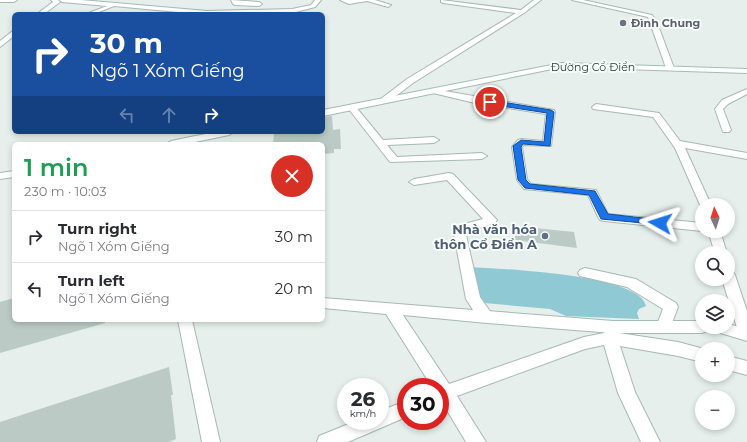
<!DOCTYPE html>
<meta charset="utf-8">
<style>
body{margin:0;font-family:Montserrat,sans-serif;background:#f7f7f7;color:#2b2b33;height:100vh;display:flex;flex-direction:column;font-size:15px;white-space:nowrap}
*{box-sizing:border-box;margin:0}
p{font-size:13px;color:#7c7c81}
.icon{flex:none;width:22px;height:22px;fill:none;stroke:currentColor;stroke-width:2;stroke-linecap:round;stroke-linejoin:round}
.map{position:relative;flex:1;overflow:hidden}
.panel{position:absolute;left:12px;top:142px;width:313px;height:180px;display:flex;flex-direction:column;background:#fff;border-radius:6px;box-shadow:0 2px 6px #0003}
.panel>*{flex:none}
.banner{position:absolute;left:12px;top:12px;width:313px;height:122px;border-radius:6px;box-shadow:0 2px 6px #0003;background:#1a4fa0;color:#fff;overflow:hidden}
.needle{width:26px;rotate:356deg}
.buttons{position:absolute;left:695px;top:198px;display:grid;gap:8px}
.buttons a{display:grid;place-items:center;width:40px;height:40px;border-radius:50%;background:#fff;box-shadow:0 2px 6px #0003;font-size:20px}
.speed{position:absolute;left:337px;top:378px;display:flex;gap:8px;font-size:20px;font-weight:700;text-align:center}
.speed>*{display:grid;place-content:center;width:52px;height:52px;border-radius:50%;background:#fff;box-shadow:0 2px 6px #0003;line-height:1}
.speed small{font-size:10px;font-weight:400}
.speed .limit{border:6px solid #d22;background:#fff;color:#111}
.pin{position:absolute;display:grid;place-items:center;width:34px;height:34px;color:#fff;margin:-17px;border:2px solid #fff;border-radius:50%;box-shadow:0 1px 4px #0007}
.me{position:absolute;width:44px;margin:-22px;rotate:276deg;stroke-linejoin:round;filter:drop-shadow(0 0 3px #0008)}
.turn{display:flex;align-items:center;gap:14px;height:84px;padding:0 12px;font-size:18px}
.turn .icon{width:52px;height:52px;stroke-width:2.5}
.turn b{display:block;font-size:28px;line-height:34px}
.lanes{display:flex;align-items:center;height:38px;padding:0 12px;background:#0003;justify-content:center;gap:20px;direction:ltr}
.lanes .off{opacity:.35}
.round{display:grid;place-items:center;flex:none;width:42px;height:42px;border-radius:21px;background:#f7f7f7}
.headline{display:flex;align-items:center;justify-content:space-between;height:68px;padding:0 12px}
h1{font-size:24px;font-weight:600;line-height:30px;color:#1e9e55}
ul{padding:0;list-style:none}
li{display:flex;align-items:center;gap:12px;height:52px;padding:0 12px;border-top:1px solid #e1e1e2}
li div{flex:1}
li b{display:block;font-size:15px}
li em{font-style:normal}
.map>svg:first-child{display:block}
.water{fill:#8ec9d4}
.building{fill:#bbcac4}
.lines{fill:none;stroke-linecap:round;stroke-linejoin:round}
.street-casing{stroke:#a8b8b2;stroke-width:2}
.secondary-casing{stroke:#a4bbb3;stroke-width:2}
.street{fill:#fff;fill-rule:evenodd}
.secondary{fill:#fff;fill-rule:evenodd}
.route{fill:#1a73e8;stroke:#114b97}
.worship-dot{fill:#6b7280;stroke:#f7fbf9;stroke-width:1.5}
.service-dot{fill:#5c6f8a;stroke:#f7fbf9;stroke-width:1.5}
.labels{text-anchor:middle;dominant-baseline:central;stroke-width:4;stroke-linejoin:round;paint-order:stroke}
.far-worship-label{font-size:11px;font-weight:bold;fill:#5b616d;stroke:#f7fbf9;text-anchor:start}
.far-street-label{font-size:11px;fill:#24423a;stroke:#f7fbf9}
.service-label{font-size:13px;font-weight:bold;fill:#4e5e75;stroke:#f7fbf9;text-anchor:end}
</style>
<div class="map">
<svg width="747" height="442" viewBox="0 0 747 442">
<rect width="100%" height="100%" fill="#e6efeb"/>
<path class="water" d="M470,267c29,2 170,7 176,39l-7,3 -2,4 2,6 -73,-3 -16,-7 -66,-6 -7,-5z"/>
<path class="building" d="M332,116l1,14 7,-1 1,20h-7v4l-11,1v-10h-50l1,-12h49v-15z
M515,226l59,6 3,16 -62,-8z
M14,298v22h91v3l-105,30v-51z
M169,367l4,28h-2l5,44 -7,3h-169v-20z"/>
<g class="lines">
<g class="street-casing">
<path id="street" d="M59,0h22l126,11 85,-2 19,-4 4,-5h6l-6,7 -23,6 -93,1 -85,-8 -20,8h-8l21,-8 -45,-4z
M231,0l28,2 3,2 -3,2 -24,-1 -2,-1z
M340,0h35l16,5 -3,2 -21,-6 -18,3z
M441,0l80,10 13,-10h7l-17,13 -111,70 -25,19h-6l-1,-2 1,-2 25,-19 109,-66 -73,-10 -2,-1z
M572,0h11l69,15 4,5 18,48 -4,2 -4,-2 -18,-51z
M433,89l121,21 1,2 -4,34 -27,-1 -2,2 5,32 4,5 65,6 12,24 94,9v8l-98,-10 -4,-1 -2,-3 -10,-22 -64,-6 -7,-9 -5,-33 6,-7 3,-1 22,2 3,-27 -71,-11 -42,-10z
M747,89v5l-19,10 -5,5 8,21 -2,2h-6l-8,-23 7,-9z
M596,104l63,9 21,28 67,12v6l-62,-11 26,57h-9l-1,2 -26,-59 -22,-31 -60,-8 -1,-2z
M352,105l3,1 28,34 51,-3 5,3 -5,3 -47,2 10,12 85,-4 5,3 -5,3 -92,3 -42,-54z
M449,173l4,1 44,46 -2,3 -19,6 -10,6 14,62 14,20 -2,4 -5,2 -84,-8 46,69 135,-47 20,-4 3,-6 5,-2 5,2 2,6 59,9 26,7h-2v13l-24,-6 -58,-10 15,46 25,50h-19l-23,-49 -14,-48 -19,4 -128,47 29,46h-20l-24,-40 -2,1v-16h-8l-46,-73 -63,-6v-10l150,12 -7,-11 -12,-65 14,-11 15,-4 -36,-39 -33,5 -5,-3 5,-3z
M708,231h12l7,22h-12z
M585,268l51,11 40,24 2,4 -9,24 -5,2 -5,-2 -3,-4 7,-18 -36,-22 -47,-11 -2,-3 2,-3z
M728,270l5,2 2,3 12,36v29l-5,-2 -3,-4 -17,-55h6z
M178,320h14l28,122h-18z
M728,356l19,5v14l-19,-5z
M406,401v16l-58,25h-31l2,-6 37,-15h24v-10z"/>
</g>
<g class="secondary-casing">
<path id="secondary" d="M0,0h17l-3,2h-14z
M51,0h7l2,2 -16,12h-7l16,-12z
M14,30v6l-14,11v-6z
M562,63l185,6v4l-185,-6 -239,49v-6z
M215,132h19l-5,3 -44,9h-19l5,-3z
M14,171v6l-14,2v-6z
M487,311l126,10h89v6h8l-3,4 -5,2h-89l-126,-10 -5,-2 -2,-4 2,-4z
M728,324l19,5v12l-33,-10 -3,-4h17z"/>
</g>
<use href="#street" class="street"/>
<use href="#secondary" class="secondary"/>
</g>
<path class="route" d="M490,100l61,10 3,2 -4,34 -27,-2 -2,3 5,33 4,4 65,7 13,23 52,6 5,3 -2,2 -62,-6 -12,-24 -64,-7 -7,-8 -5,-34 8,-6 23,2 3,-29 -59,-9 -1,-2z"/>
<circle class="worship-dot" cx="623" cy="23" r="4"/>
<circle class="service-dot" cx="545" cy="236" r="4"/>
<g class="labels">
<g class="far-worship-label">
<text x="631" y="23">Đình Chung</text>
</g>
<g class="far-street-label">
<text x="593" y="67">Đường Cổ Điển</text>
</g>
<g class="service-label">
<text x="537" y="229">Nhà văn hóa<tspan x="537" dy="15">thôn Cổ Điển A</tspan></text>
</g>
</g>
</svg>
<div class="buttons">
<a><svg class="needle" viewBox="-14 -14 28 28"><path d="M0-13l5 13h-10z" fill="#e53935"/><path d="M0 13l5-13h-10z" fill="#7c7c81"/></svg></a>
<a><svg class="icon" aria-label="search" viewBox="0 0 24 24"><circle cx="10" cy="10" r="6"/><path d="M15 15l6 6"/></svg></a>
<a><svg class="icon" aria-label="layers" viewBox="0 0 24 24"><path d="M12 4l9 5-9 5-9-5zM3 14l9 5 9-5"/></svg></a>
<a>+</a>
<a>−</a>
</div>
<div class="speed"><div>26<small>km/h</small></div><div class="limit">30</div></div>
<div class="pin" style="left:490px;top:102px;background:#d93025"><svg class="icon" aria-label="arrive" viewBox="0 0 24 24"><path d="M6 21V4h12l-3 4 3 4H6"/></svg></div>
<svg class="me" style="left:660px;top:223px" viewBox="-20 -20 40 40"><path d="M0-17L14 15 0 8-14 15z" fill="#1a73e8" stroke="#fff" stroke-width="4"/></svg>
<div class="banner">
<div class="turn"><svg class="icon" aria-label="right" viewBox="0 0 24 24"><path d="M7 20v-9h11M14 6l5 5-5 5"/></svg><div><b>30 m</b>Ngõ 1 Xóm Giếng</div></div>
<div class="lanes"><svg class="icon off" aria-label="left" viewBox="0 0 24 24"><path d="M17 20v-9H6M10 6l-5 5 5 5"/></svg><svg class="icon off" aria-label="ahead" viewBox="0 0 24 24"><path d="M12 20V5M6 11l6-6 6 6"/></svg><svg class="icon" aria-label="right" viewBox="0 0 24 24"><path d="M7 20v-9h11M14 6l5 5-5 5"/></svg></div>
</div>
<section class="panel">
<div class="headline"><div><h1>1 min</h1><p>230 m · 10:03</p></div><a class="round" style="background:#d93025;color:#fff"><svg class="icon" aria-label="close" viewBox="0 0 24 24"><path d="M6 6l12 12M18 6L6 18"/></svg></a></div>
<ul>
<li><svg class="icon" aria-label="right" viewBox="0 0 24 24"><path d="M7 20v-9h11M14 6l5 5-5 5"/></svg><div><b>Turn right</b><p>Ngõ 1 Xóm Giếng</p></div><em>30 m</em></li>
<li><svg class="icon" aria-label="left" viewBox="0 0 24 24"><path d="M17 20v-9H6M10 6l-5 5 5 5"/></svg><div><b>Turn left</b><p>Ngõ 1 Xóm Giếng</p></div><em>20 m</em></li>
</ul>
</section>
</div>
